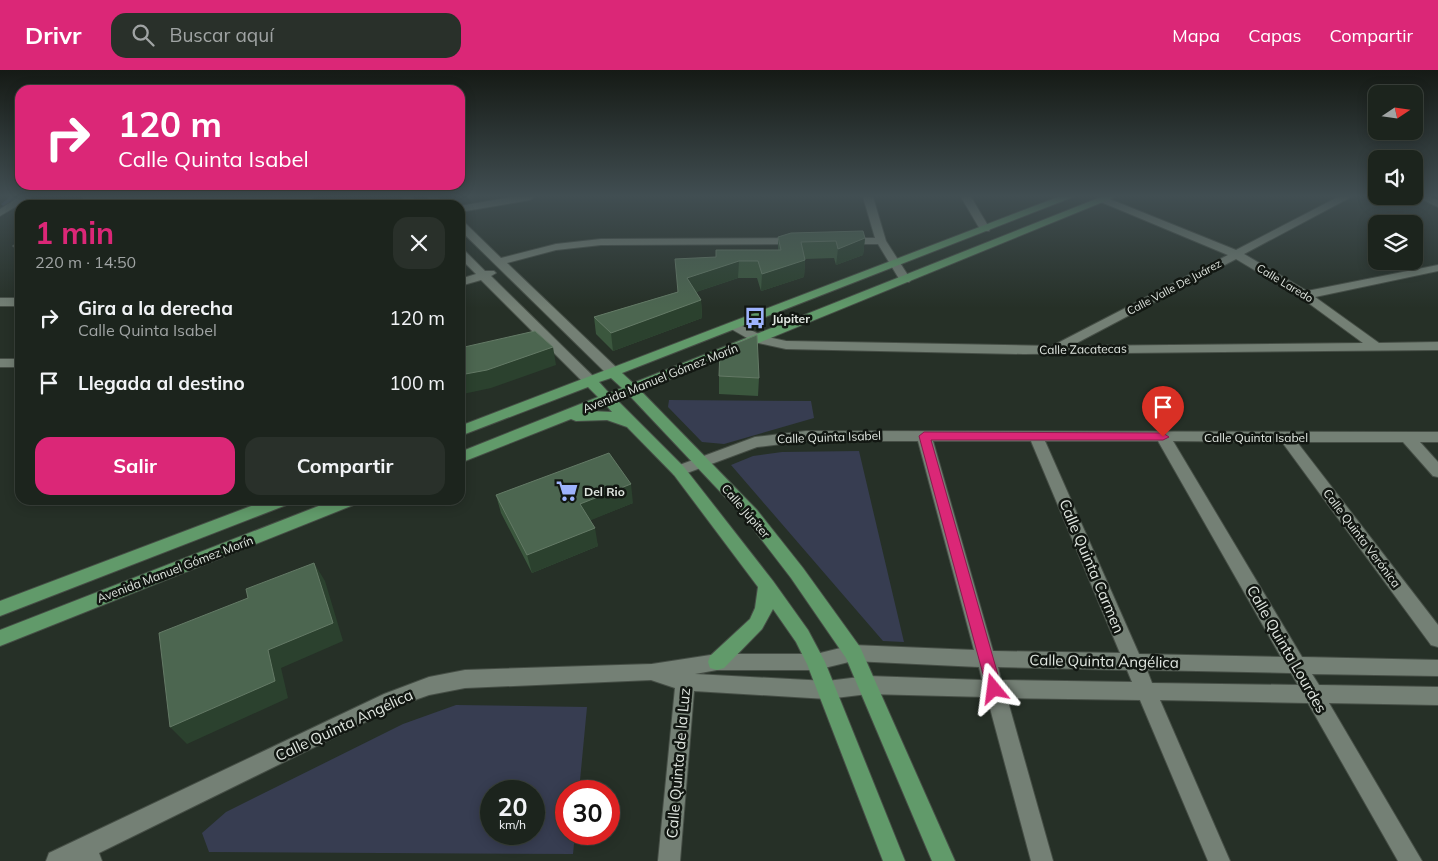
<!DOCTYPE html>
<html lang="es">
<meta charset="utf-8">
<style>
body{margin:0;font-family:Mulish,sans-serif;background:#29302a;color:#f1f3f6;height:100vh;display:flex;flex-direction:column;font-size:19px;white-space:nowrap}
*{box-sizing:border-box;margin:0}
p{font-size:16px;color:#a0a4a4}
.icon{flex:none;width:28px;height:28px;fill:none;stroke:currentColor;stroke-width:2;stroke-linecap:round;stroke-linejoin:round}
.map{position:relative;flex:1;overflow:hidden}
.side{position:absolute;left:15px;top:130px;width:450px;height:305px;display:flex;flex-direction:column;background:#1c241d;border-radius:15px;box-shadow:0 2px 12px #0003,0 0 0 1px #3a413b}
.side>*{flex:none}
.banner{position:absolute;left:15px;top:15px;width:450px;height:105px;border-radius:15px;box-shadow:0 2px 12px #0003,0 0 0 1px #3a413b;background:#db2777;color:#fff;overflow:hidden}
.needle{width:32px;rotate:77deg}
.fabs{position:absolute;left:1368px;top:15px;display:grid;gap:10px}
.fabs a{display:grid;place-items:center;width:55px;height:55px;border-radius:10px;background:#1c241d;box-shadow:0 2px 12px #0003,0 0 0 1px #3a413b;font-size:25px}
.speed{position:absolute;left:480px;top:710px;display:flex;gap:10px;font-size:25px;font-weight:700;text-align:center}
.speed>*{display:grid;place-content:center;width:65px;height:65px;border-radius:50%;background:#1c241d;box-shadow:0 2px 12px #0003,0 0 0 1px #3a413b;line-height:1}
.speed small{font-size:12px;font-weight:400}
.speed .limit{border:8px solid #d22;background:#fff;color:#111}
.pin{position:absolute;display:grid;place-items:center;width:42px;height:42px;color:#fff;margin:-51px -21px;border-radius:50% 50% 50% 0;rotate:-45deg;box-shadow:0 0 5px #0007}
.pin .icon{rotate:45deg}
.me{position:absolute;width:55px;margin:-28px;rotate:344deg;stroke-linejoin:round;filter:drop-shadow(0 0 4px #0008)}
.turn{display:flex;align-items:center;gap:18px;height:105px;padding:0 20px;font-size:22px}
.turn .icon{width:65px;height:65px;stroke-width:2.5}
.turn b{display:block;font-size:35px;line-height:42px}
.round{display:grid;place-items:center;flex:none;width:52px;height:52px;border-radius:15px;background:#29302a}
.summary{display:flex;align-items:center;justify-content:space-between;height:85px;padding:0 20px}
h1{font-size:30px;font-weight:700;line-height:38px;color:#db2777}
.button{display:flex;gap:10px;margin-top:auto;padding:10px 20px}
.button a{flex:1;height:58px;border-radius:15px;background:#db2777;color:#fff;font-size:20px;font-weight:700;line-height:58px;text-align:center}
.button a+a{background:#29302a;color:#f1f3f6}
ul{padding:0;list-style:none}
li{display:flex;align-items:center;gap:15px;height:65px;padding:0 20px}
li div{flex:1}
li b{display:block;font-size:19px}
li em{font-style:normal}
header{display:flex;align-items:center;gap:30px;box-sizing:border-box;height:70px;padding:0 25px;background:#db2777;color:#fff}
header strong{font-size:24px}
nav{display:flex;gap:28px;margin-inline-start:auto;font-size:18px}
.search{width:350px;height:45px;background:#29302a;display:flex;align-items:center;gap:12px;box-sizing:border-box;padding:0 18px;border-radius:15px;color:#a0a4a4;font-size:19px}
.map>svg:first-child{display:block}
.green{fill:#373d51;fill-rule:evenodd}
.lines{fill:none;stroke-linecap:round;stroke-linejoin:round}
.canal{fill:#485274;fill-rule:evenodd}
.minor-casing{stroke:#464e46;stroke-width:2}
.major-casing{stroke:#464e46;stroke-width:2}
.minor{fill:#748075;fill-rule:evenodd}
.major{fill:#619a6a;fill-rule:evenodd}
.wall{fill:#3b573e}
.shaded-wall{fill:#2b412e}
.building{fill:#4c6650;stroke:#647a66}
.route{fill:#db2777;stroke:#8e194d}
.labels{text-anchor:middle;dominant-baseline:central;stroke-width:5;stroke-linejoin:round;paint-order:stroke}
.far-street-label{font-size:11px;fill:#e1e7e1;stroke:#121712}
.poi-label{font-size:12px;font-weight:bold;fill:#e1e7e1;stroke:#121712;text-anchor:start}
.street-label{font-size:12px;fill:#e1e7e1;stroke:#121712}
.near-street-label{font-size:15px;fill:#e1e7e1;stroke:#121712}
</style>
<header>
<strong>Drivr</strong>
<div class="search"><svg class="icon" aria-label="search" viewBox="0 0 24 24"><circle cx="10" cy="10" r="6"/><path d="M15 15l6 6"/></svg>Buscar aquí</div>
<nav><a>Mapa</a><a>Capas</a><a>Compartir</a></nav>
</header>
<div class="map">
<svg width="1438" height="791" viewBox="0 0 1438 791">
<rect width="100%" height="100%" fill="#263027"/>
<path class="green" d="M669,330l142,1 3,17 -90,26 -22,-2 -34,-35z
M859,381l45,191 -21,-1 -152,-176 22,-9 29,-4z
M456,635l131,2 -8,84h-13v43h9l-2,20 -364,-2 -7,-19 24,-21 177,-88zM491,721h43v43h-43z"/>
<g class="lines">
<path class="canal" d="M10,127h13l-12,9h-8l-2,-2z"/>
<g class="minor-casing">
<path id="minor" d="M19,127h13l-32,19v-7z
M82,127h233l-5,3 -224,1z
M401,127h11l7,8h-11z
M427,127h11l7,8h-11z
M511,127h24l-5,3 -70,12v-6z
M863,127h10l13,44 25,39 -2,2h-8l-23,-38h-33l-5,-3 5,-3h30z
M961,127h10l19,32 -1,2h-8z
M1338,127h13l-107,57 63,37 131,-26v6l-123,26 64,46 59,-1v8l-415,4 -237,-5 -32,-7 -28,-16 6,-4 4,1 27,13 23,5 266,5 176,-91 -127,-53v-4h6l129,52zM1236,189l67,40 60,44 -292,3z
M1417,127h14l7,3v7z
M460,151l4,1 37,36 55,-14 45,-5 196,-1 5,3 -5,3 -196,1 -45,5 -49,13 111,106 2,3 -7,4 -5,-1 -148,-145z
M18,173h2v6l-7,-3z
M460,179l4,1 21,21h9l2,2 -5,3 104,102 2,3 -2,3h-10l-104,-104 -21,6v-7l16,-5 -16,-16z
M0,228h20v8h-20z
M0,289h20v8h-20z
M806,361l632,1v10h-18l18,20v15l-5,-1 -30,-34h-106l141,183v22l-7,-2 -149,-203 -109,-1 129,216 136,3v16l-126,-2 7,11 119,2v18l-109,-2 93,158h-24l-90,-158 -148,-3 70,161h-22l-68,-161 -133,-2 46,163h-22l-44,-164 -119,-3 -41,5 -133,-8 -14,170h-22l17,-173 -24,-8 -186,8 -36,7 -31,11 -299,147 3,8h-56l3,-8 335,-159 45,-17 36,-7 187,-6 65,-10h99l37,-9 121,5 -56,-209h-112l-49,6 -78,29 -5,-1 -3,-4 3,-4 81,-30zM933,371h98l89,212 -127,-2zM1045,371h113l123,216 -142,-3zM853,591l126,6 3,13 -114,-4 -41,5 -132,-7 22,-4h99zM998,597l129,3 5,12 -131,-2zM1147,600l144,3 7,12 -146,-2z"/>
</g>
<g class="major-casing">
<path id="major" d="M1058,127h15l-451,176 11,10 468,-186h14l-474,194 116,119 46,58 57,79 95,214h-23l-86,-203 -55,-80 -46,-60 -116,-123 -12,5 67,67 89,114 35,49 17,32 80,199h-22l-76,-197 -11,-22 -23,-33 -11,20 -38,39 -7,2 -7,-2 -2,-6 2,-6 40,-37 5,-11 3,-21 -84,-112 -47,-48 -20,-7 -31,1 -5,-2 -111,44v-11l138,-55 -10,-10 -128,49v-10zM611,308l11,10 -13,5 -10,-11zM606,335l6,7 -22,-1z
M267,430h24l-2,4 -289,112v-15z
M334,430h24l-2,4 -356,142v-16z"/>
</g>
<use href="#minor" class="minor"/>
<use href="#major" class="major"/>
</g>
<path class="wall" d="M778,167l87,1 -2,17 -27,10 -2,-7 -29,1 -1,18 -43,14 -4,-13h-19l-42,14 5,8 1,18 -89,33 -17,-17 -2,-17 83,-25 39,-35 62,-7z
M719,306l40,2 -1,18 -39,-2z
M496,425l137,8 -43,17 8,26 -66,27 -31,-60z"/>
<path class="shaded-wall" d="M865,168l-2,17 -27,10 2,-16z
M805,190l-1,17 -43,14 1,-17z
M739,191l-1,17 -51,17v-17z
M701,230l1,18 -89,33 -2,-18z
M553,277l3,18 -65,23 -28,6 -3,-9v-10z
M631,414l2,19 -49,20 -4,-19z
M595,458l3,18 -66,27 -5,-18z
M314,493l11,18 18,60 -62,27 7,30 -101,46 -17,-17 98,-77z"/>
<path class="building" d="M863,161l2,7 -27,11 -2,-8 -35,1 4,18 -43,14 -4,-13h-19l-52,17 14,22 -90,33 -17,-16 84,-25 -3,-33 41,-2v-7h65l-3,-13 13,-4z
M535,261l18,16 -66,23 -27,5v-27z
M757,265l2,43 -40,-2 1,-26z
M609,383l22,31 -51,20 15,24 -68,27 -31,-60z
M314,493l19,60 -65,27 7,31 -105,46 -11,-94 89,-35 -2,-9z"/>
<linearGradient id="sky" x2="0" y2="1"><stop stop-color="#151a15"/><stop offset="0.53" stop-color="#414e52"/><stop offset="1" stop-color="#414e52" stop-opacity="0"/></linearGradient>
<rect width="1438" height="238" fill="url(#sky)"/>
<path class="route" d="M924,362l239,1 6,4 -6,3h-232l71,249 -2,5 -6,2 -5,-2 -2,-5 -68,-253z"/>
<defs>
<g id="bus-bare" transform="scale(1.725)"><path d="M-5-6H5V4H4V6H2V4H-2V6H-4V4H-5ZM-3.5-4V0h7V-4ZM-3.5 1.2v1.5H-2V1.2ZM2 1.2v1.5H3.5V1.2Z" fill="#9eb3fd" stroke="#121712" stroke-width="2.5" paint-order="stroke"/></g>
<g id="supermarket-bare" transform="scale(1.725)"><path d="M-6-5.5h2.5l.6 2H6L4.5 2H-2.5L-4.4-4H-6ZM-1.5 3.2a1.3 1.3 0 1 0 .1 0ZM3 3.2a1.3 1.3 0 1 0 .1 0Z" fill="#9eb3fd" stroke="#121712" stroke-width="2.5" paint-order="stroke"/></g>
</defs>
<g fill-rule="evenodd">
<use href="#bus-bare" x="755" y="248"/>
<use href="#supermarket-bare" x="567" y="421"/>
</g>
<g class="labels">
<g class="far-street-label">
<text transform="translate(1285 213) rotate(31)">Calle Laredo</text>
<text transform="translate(1174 217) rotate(-28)">Calle Valle De Juárez</text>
</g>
<g class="poi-label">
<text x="772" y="248">Júpiter</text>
<text x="584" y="421">Del Rio</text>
</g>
<g class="street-label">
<text transform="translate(1083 279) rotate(-1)">Calle Zacatecas</text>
<text transform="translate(660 308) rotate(-22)">Avenida Manuel Gómez Morín</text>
<text transform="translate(829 367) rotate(-2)">Calle Quinta Isabel</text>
<text x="1256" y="367">Calle Quinta Isabel</text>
<text transform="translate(746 441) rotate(49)">Calle Júpiter</text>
<text transform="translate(1362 468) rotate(53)">Calle Quinta Verónica</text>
<text transform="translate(175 499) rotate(-21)">Avenida Manuel Gómez Morín</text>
</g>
<g class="near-street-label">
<text transform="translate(1092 496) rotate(67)">Calle Quinta Carmen</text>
<text transform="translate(1287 579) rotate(60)">Calle Quinta Lourdes</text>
<text transform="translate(1104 591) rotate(1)">Calle Quinta Angélica</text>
<text transform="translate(344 655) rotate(-25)">Calle Quinta Angélica</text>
<text transform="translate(678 693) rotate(-85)">Calle Quinta de la Luz</text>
</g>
</g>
</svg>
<div class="fabs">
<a><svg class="needle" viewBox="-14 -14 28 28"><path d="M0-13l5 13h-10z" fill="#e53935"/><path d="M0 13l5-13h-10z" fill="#a0a4a4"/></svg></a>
<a><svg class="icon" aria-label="sound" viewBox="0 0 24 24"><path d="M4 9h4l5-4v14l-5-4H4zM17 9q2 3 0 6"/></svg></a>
<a><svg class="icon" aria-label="layers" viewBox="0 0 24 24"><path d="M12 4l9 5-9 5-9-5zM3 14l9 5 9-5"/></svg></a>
</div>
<div class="speed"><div>20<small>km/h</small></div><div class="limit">30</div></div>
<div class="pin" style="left:1163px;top:367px;background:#d93025"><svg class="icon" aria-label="arrive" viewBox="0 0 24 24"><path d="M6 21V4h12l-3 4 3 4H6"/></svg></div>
<svg class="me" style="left:994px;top:619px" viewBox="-20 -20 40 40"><path d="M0-17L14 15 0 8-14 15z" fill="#db2777" stroke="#fff" stroke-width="4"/></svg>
<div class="banner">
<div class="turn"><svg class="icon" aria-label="right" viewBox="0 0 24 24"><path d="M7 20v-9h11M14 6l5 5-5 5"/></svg><div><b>120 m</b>Calle Quinta Isabel</div></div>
</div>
<section class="side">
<div class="summary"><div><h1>1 min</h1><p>220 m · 14:50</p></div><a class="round"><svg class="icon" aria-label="close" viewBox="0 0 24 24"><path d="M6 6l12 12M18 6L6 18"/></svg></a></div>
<ul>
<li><svg class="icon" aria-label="right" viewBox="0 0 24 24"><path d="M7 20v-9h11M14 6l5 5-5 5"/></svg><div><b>Gira a la derecha</b><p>Calle Quinta Isabel</p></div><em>120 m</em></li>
<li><svg class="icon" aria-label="arrive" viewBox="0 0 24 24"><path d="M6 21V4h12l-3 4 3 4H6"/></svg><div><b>Llegada al destino</b></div><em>100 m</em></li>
</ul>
<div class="button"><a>Salir</a><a>Compartir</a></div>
</section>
</div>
